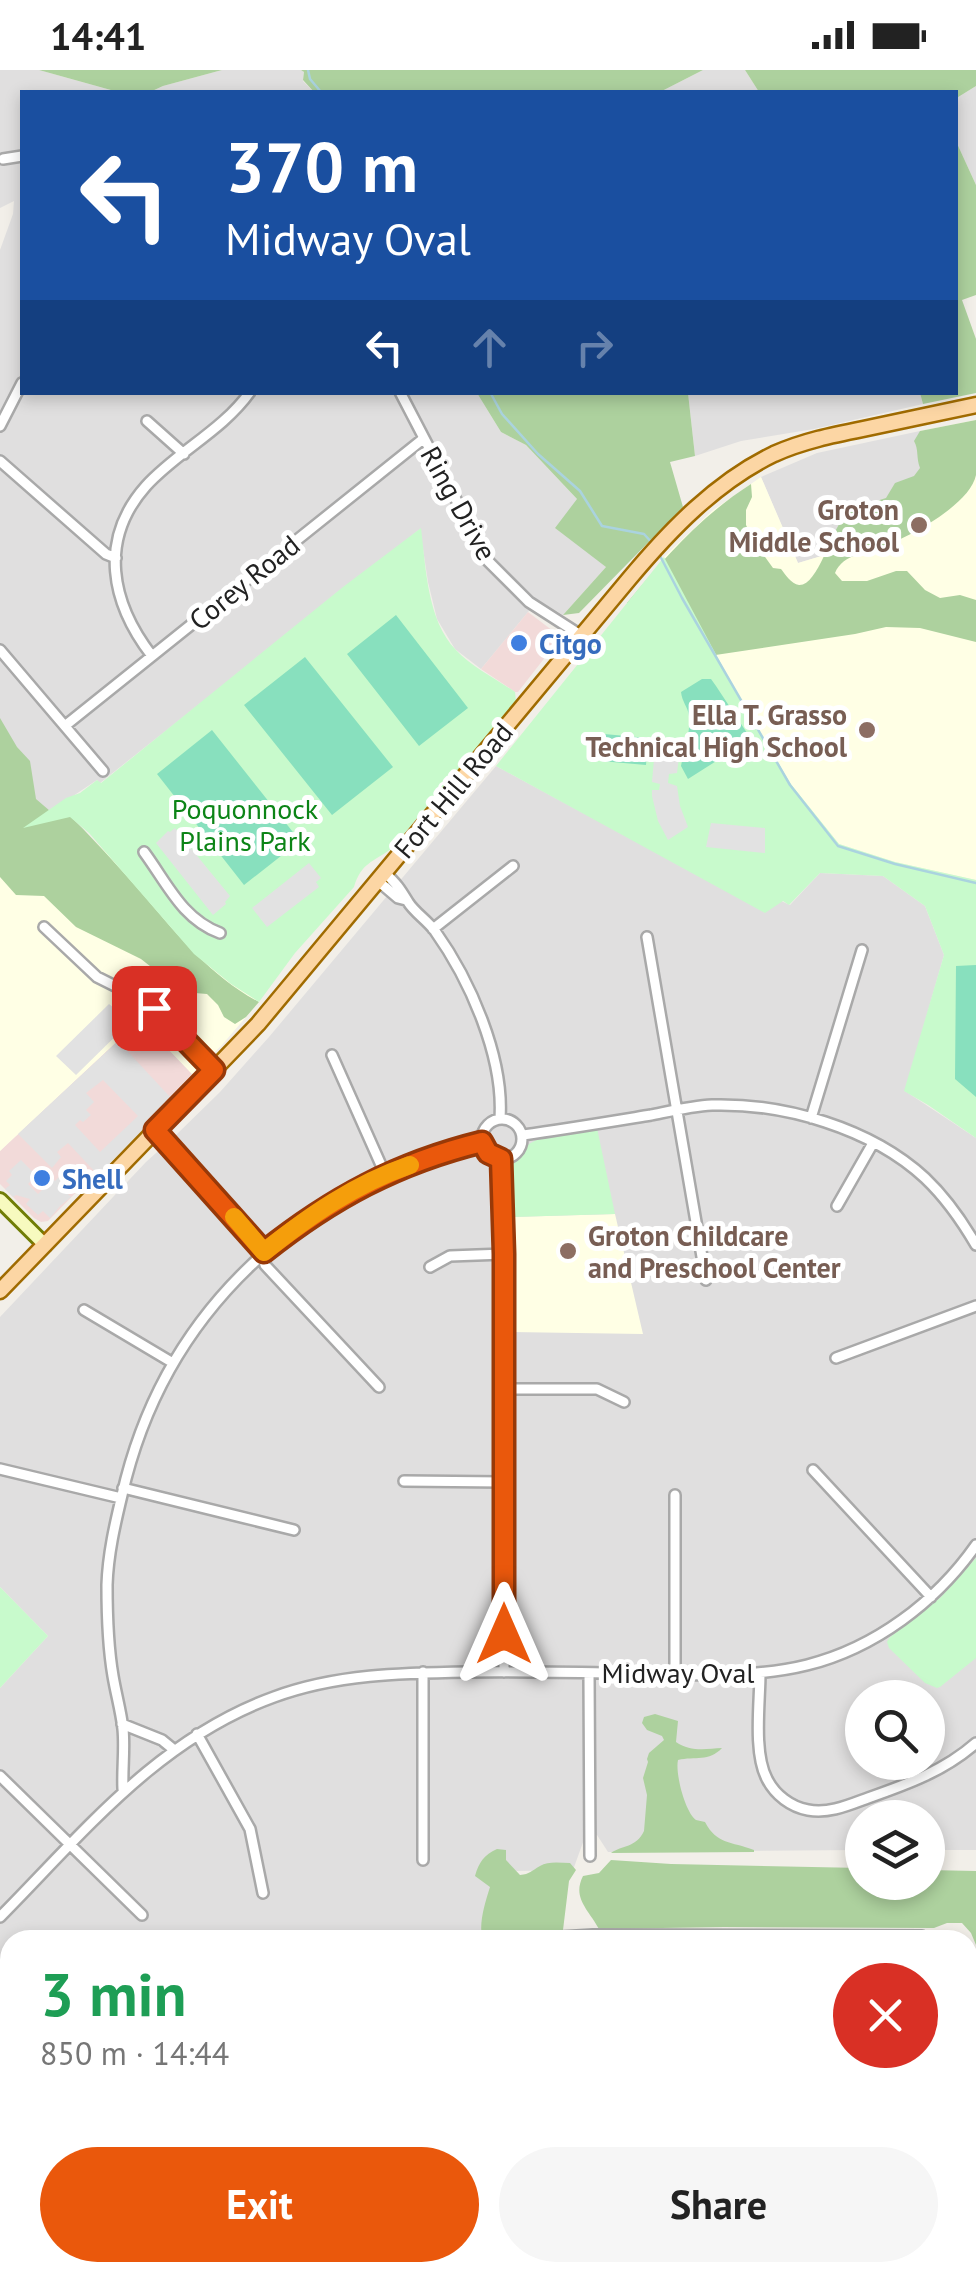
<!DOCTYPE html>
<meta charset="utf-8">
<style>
body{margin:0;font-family:"PT Sans",sans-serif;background:#f6f6f6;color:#222;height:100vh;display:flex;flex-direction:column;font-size:38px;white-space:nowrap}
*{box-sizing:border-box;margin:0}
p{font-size:32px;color:#767676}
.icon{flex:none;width:55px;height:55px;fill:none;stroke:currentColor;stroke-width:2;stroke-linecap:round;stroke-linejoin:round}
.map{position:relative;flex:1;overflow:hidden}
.side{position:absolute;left:0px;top:1860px;width:978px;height:352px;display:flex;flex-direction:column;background:#fff;border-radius:30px 30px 0 0;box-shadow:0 5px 15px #0003}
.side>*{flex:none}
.guide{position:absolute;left:20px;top:20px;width:938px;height:305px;border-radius:0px;box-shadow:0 5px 15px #0003;background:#1a4fa0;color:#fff;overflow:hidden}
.buttons{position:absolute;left:845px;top:1610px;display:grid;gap:20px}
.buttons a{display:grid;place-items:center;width:100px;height:100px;border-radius:50%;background:#fff;box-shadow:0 5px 15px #0003;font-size:50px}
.pin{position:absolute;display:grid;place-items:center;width:85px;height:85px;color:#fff;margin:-42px;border-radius:20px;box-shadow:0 5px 15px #0006}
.me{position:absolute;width:110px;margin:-55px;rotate:0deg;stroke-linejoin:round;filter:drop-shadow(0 0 8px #0008)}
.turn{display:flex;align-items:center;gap:35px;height:210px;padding:0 40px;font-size:45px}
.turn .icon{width:130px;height:130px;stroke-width:2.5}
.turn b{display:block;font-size:70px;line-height:85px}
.lanes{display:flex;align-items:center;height:95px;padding:0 40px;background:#0003;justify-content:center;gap:50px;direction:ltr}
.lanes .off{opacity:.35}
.round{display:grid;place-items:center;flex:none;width:105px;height:105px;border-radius:52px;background:#f6f6f6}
.headline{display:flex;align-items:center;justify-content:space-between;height:170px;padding:0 40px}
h1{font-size:60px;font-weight:600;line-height:75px;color:#1e9e55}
.action{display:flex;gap:20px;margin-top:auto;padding:20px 40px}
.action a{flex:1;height:115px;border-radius:60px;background:#ea580c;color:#fff;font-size:40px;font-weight:600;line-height:115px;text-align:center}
.action a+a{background:#f6f6f6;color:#222}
.status{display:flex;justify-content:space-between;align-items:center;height:70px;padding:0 50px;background:#fff;direction:ltr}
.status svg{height:28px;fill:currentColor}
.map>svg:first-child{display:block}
.residential{fill:#e0dfdf;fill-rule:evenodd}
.commercial{fill:#f2dad9}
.industrial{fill:#ebdbe8}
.education{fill:#ffffe5}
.forest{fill:#add19e}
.park{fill:#c8facc}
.pitch{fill:#88e0be}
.parking{fill:#e2e2e2;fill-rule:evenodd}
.water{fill:#aad3df}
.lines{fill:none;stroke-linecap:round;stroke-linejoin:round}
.stream{stroke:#aad3df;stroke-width:2.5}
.minor-casing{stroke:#a9a9a9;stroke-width:14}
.secondary-casing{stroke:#707d05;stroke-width:18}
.primary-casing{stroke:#a06b00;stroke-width:19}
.minor{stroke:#fff;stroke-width:9}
.secondary{stroke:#f7fabf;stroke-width:12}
.primary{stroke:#fcd6a4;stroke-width:14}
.rail-casing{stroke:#707070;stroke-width:6}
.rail{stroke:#fff;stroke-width:2.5;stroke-dasharray:8;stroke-linecap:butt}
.route-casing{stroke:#983908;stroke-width:25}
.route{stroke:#ea580c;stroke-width:18}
.slow{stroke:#f59e0b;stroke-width:18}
.education-dot{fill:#8d6e63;stroke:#fff;stroke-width:4}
.shop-dot{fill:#3f7fe0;stroke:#fff;stroke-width:4}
.labels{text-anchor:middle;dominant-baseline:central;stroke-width:10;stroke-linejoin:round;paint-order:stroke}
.street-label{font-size:28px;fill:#222;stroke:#fff}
.education-label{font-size:28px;font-weight:bold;fill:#785e54;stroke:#fff;text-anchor:end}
.shop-label{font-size:28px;font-weight:bold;fill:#366cbe;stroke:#fff;text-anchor:start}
.park-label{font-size:28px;fill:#0c8416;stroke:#fff}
</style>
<div class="status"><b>14:41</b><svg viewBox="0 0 49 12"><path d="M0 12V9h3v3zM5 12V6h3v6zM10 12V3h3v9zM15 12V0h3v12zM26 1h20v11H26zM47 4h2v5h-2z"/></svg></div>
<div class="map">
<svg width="976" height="2211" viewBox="0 0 976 2211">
<rect width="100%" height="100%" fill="#f2efe9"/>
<path class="residential" d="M0,0h39l79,22h-96v300l455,1 24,39 25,13 51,54 29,68 -43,48 -25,-15 -57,69 -26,-20 -18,-30 -9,-37 -8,-53 -320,254 -3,-3 -57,38 -40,-44v-524l13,-36 1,-13 -14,7z
M222,0h79l3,2 -1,9 11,11h-164l13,-6z
M703,0h42l14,22h-99z
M976,16v99l-21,-46v-40z
M920,322l3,12 -109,25 -73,12 -46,15 -7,-63z
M920,361l15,74 -69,38 -68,20 -37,-86 56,-24z
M496,696l87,47 207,92 30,-32 63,3 42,30 19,49 -39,136 71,47v712h-48v-32h-66v32l-254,2 -11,-17 -11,-1 -13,36 -59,1 -16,65 -45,4h-443v86l-10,-11v-327l48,-52 -48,-49v-270l146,-155 30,-27 44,-43 49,-55zM862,1628h66v64h-66z"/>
<path class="commercial" d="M528,542l29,22 -7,17 -32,41h-3l-34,-23z
M140,949l52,55 -144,147 -7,1 -7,-4 -34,-34v-33z"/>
<path class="industrial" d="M968,1932l8,12v157h-8z"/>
<path class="education" d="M976,350v460l-81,-18 -56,-18 -49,-61 -62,-106 -64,-120 48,-46 49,-34 37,86 67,-20 70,-38 -15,-74z
M0,704l40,44 30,-1 189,185 -38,44 -29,28 -52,-54 -140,131z
M615,1144l28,120 -132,-2 1,-115z"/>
<path class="forest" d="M39,0h183l-59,16 -13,6h-32z
M301,0h402l-43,22h-346l-11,-12 1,-8z
M745,0h231v16l-21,13v-7h-196z
M955,69l21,46v110l-14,5 14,39v54l-53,11 -3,-11 35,-1z
M477,323h211l7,63 -25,6 13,45 -104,106 -16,2 43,-48 -51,-39 22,-29 -51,-54 -25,-13z
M976,350c0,17 0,38 0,55 -6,29 -62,59 -89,70 -18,8 -44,8 -52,28l7,8h25l29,-10h11l18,19 15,8 20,-3 16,5v42l-56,-14 -34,-1 -31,7 -153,23 -75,-54c38,-46 74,-87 124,-119l1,13 -6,13v15l9,18 18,25 8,1c4,5 10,15 18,16 19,1 32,-54 44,-66 11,-12 28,-16 43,-21l9,-15 19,-7 6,-8c-4,-10 -1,-18 -6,-27l6,-10z
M0,648l17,29 13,14 6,38 14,12 11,-4c30,29 58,60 85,91 33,39 67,80 113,104l-13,15 -11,7 -11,-7 -6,-12 -11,-11 -24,-2 -42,-33 -65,-32 -32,-31 -28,-1 -16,-18z
M655,1644l23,7 -2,21c14,10 30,7 46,6 -13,14 -27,8 -44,12 -3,13 7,52 18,60 3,1 6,1 9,2 12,23 26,19 49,28v2l-143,1c11,-8 25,-5 33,-22l3,-36 -4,-17 5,-16 -1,-3 2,-6 15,-13 -2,-4 -15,-6 -5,-7 2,-6z
M497,1779l9,1v10l14,15c10,-1 11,-4 20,-9 8,-5 20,-3 30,-3l6,7 -7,11 -6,49 -81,7c-3,-15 3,-34 8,-50l-15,-11c4,-14 9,-21 22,-27z
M611,1790l60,4 191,4v14h66v-12l48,1v74l-5,-12 -9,-10h-15l-13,5 -210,-1 -125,2c-11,-20 -27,-31 -16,-53l16,-3z"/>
<path class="park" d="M421,458c5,40 6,92 35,122 16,17 40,29 59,42l1,9 -125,148c-18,13 -30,14 -37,38l-59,66 -36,49 -28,-18 -37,-30 -105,-121 -19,-16 -47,11 43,-30 14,-5 17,-13 4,3 242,-196z
M664,487l64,120 62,106 49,61 56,18 81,18v258l-48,-33 -24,-14 40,-136 -19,-49 -42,-30 -63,-3 -31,32 -6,-4 -18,12 -269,-147z
M597,1058l18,86 -103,3c0,-15 -3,-34 0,-49 8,-36 57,-35 85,-40z
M976,1488v100l-36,29 -3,1 -12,-5 -36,-35 -2,-6 2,-4 52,-41z
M0,1517l48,49 -48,52z
M968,2101h8v110h-781l-29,-8 802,-1z"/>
<path class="pitch" d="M396,545l72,93 -49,38 -72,-92z
M305,587l88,110 -61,48 -88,-110z
M702,609h9l5,7 35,53 -63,40 -7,-13c3,-16 10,-35 8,-50 -1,-9 -7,-14 -8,-24z
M212,660l88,111 -56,44 -87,-111z
M604,664l44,4 -2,27 -45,-4z
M976,895v132l-21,-18 1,-113z"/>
<path class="parking" d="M656,666l25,6 -4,31 -8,1 -1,9 9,3 3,20 8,21 -20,13 -10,-19 -6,-25v-6h7l1,-6 -8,-2z
M711,753l54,5v25l-59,-6z
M175,758l7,9 -4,5 2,2 5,-3 45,55 -5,6 1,2 -13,11 -57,-72 12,-12 2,1z
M309,793l12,15 -5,4 3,5 -52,40 -15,-19z
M109,934l6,5 2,-2 15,13 -56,55 -20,-19z
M118,971l53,57 -3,6 -70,71 -30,-32 -11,9 4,5 -9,11 -34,-34zM103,1010l35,36 -38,36 -25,-27 5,-5 3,2 8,-7 -5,-5 8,-8 -8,-9z
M21,1090l13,13h4l-10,11 10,10 15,-15 2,2 4,-4 12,11 -4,5 4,4 -11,9 -10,12 -7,-7 -5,4 -12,-11 4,-5 -14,-4 -3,2 -8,-8 5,-4 -4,-4 6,-6 -3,-4z"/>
<path class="water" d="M10,2196v6h156l29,9h-195v-12z"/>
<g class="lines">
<path class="stream" d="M308,0l2,9 11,13
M490,322l12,22 36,40 42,37 22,35 42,8 10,11
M658,482l24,46 108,187 48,61 57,18 81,19"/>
<g class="minor-casing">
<path id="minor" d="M3,89l19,-3
M400,322l88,169 41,41 53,34
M147,351l37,33
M0,356l22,-43
M0,391l106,93 10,4
M0,580l103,121
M152,586c-41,-53 -54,-116 -6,-170 32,-35 76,-55 104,-94
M66,655l357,-286
M144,782c23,31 38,67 76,81
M385,803c12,11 15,16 23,29 7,11 19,18 27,29 35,49 69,126 65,187
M378,811l20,17 8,2
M44,857l53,50 46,23 23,19 48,51
M433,859l80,-63
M647,867l59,343
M332,985l53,119
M811,1048l51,-168
M482 1069a20 20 0 1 1 40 0a20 20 0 1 1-40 0Z
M155,1060l101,112 7,10 2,13 114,122
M523,1065c43,-6 85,-13 128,-20 20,-4 41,-9 61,-10 72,-2 159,23 213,73 20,19 37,43 51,67
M501,1089l3,95v418
M837,1136l36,-63
M430,1197l20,-11 54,-2
M84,1240l89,53
M836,1288l140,-52
M503,1319h94l27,13
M0,1399l121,29
M813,1400l118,127
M404,1411l99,1
M123,1418l171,42
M423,1602v188
M589,1603l1,183
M760,1603c0,29 -7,80 7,106 8,16 24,28 41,31 21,4 41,-5 60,-12 40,-14 76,-27 108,-55
M675,1604v-179
M122,1654l40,16 11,9
M197,1664l53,95 13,64
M0,1706l142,139
M123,1719c-1,-20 2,-40 0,-60 -2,-18 -7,-35 -10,-53 -5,-29 -6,-61 -6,-91 1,-31 8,-61 15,-90 42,-185 180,-308 360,-353
M0,1847c84,-85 158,-178 274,-220 62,-23 128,-24 194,-25 63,-1 126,1 189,2 49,1 102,3 150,-9 68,-17 129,-63 169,-120
M511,1870l82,-5 329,1 5,4
M0,1958l10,12
M216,2202l15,9"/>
</g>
<g class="secondary-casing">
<path id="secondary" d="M0,1130l45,45"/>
</g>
<g class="primary-casing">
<path id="primary" d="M0,1221l258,-267 371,-445c41,-49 87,-97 145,-125 29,-13 59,-19 89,-25 38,-8 75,-16 113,-24"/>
</g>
<use href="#minor" class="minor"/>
<use href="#secondary" class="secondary"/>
<use href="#primary" class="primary"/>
<g class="rail-casing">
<path id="rail" d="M968,2073h8
M0,2177l10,-3"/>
</g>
<use href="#rail" class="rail"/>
</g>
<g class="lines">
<g class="route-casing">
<path id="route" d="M154,938l60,62 -59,60 109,122c68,-54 133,-89 218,-110l6,11 13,6 3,95v380"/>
</g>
<use href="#route" class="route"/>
<path class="slow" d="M234,1147l30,35c45,-36 91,-68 146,-87"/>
</g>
<g class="education-dot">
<circle cx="919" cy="455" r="10"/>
<circle cx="867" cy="660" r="10"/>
<circle cx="568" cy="1181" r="10"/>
</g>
<g class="shop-dot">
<circle cx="519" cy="573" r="10"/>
<circle cx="42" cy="1108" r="10"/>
</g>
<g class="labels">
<g class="street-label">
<text transform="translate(459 433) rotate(61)">Ring Drive</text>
<text transform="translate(244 512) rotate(-39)">Corey Road</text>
<text transform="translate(453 720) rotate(-50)">Fort Hill Road</text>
<text x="678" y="1602">Midway Oval</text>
</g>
<g class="education-label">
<text x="899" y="439">Groton<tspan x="899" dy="32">Middle School</tspan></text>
<text x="847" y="644">Ella T. Grasso<tspan x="847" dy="32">Technical High School</tspan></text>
<text x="588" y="1165" text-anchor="start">Groton Childcare<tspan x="588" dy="32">and Preschool Center</tspan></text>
</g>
<g class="shop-label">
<text x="539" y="573">Citgo</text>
<text x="62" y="1108">Shell</text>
</g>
<g class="park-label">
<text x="245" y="738">Poquonnock<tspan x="245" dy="32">Plains Park</tspan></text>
</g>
</g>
</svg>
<div class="buttons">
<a><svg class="icon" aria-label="search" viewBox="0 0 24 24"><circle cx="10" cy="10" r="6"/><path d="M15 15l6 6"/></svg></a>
<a><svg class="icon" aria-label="layers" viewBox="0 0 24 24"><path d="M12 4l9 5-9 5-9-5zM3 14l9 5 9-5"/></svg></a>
</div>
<div class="pin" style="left:154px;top:938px;background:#d93025"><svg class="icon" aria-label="arrive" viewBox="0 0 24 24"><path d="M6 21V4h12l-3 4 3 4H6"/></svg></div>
<svg class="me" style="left:504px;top:1564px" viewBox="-20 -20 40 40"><path d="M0-17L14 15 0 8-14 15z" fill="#ea580c" stroke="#fff" stroke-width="4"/></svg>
<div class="guide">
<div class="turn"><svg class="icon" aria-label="left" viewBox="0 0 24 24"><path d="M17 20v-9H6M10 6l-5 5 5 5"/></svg><div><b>370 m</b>Midway Oval</div></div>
<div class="lanes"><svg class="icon" aria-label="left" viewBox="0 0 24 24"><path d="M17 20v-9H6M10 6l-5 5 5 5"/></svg><svg class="icon off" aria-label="ahead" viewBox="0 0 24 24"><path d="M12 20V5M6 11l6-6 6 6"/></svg><svg class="icon off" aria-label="right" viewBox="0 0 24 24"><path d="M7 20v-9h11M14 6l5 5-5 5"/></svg></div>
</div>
<section class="side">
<div class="headline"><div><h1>3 min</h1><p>850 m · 14:44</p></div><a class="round" style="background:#d93025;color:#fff"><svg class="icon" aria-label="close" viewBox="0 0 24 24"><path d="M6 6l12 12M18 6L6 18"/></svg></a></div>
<div class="action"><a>Exit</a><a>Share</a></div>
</section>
</div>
